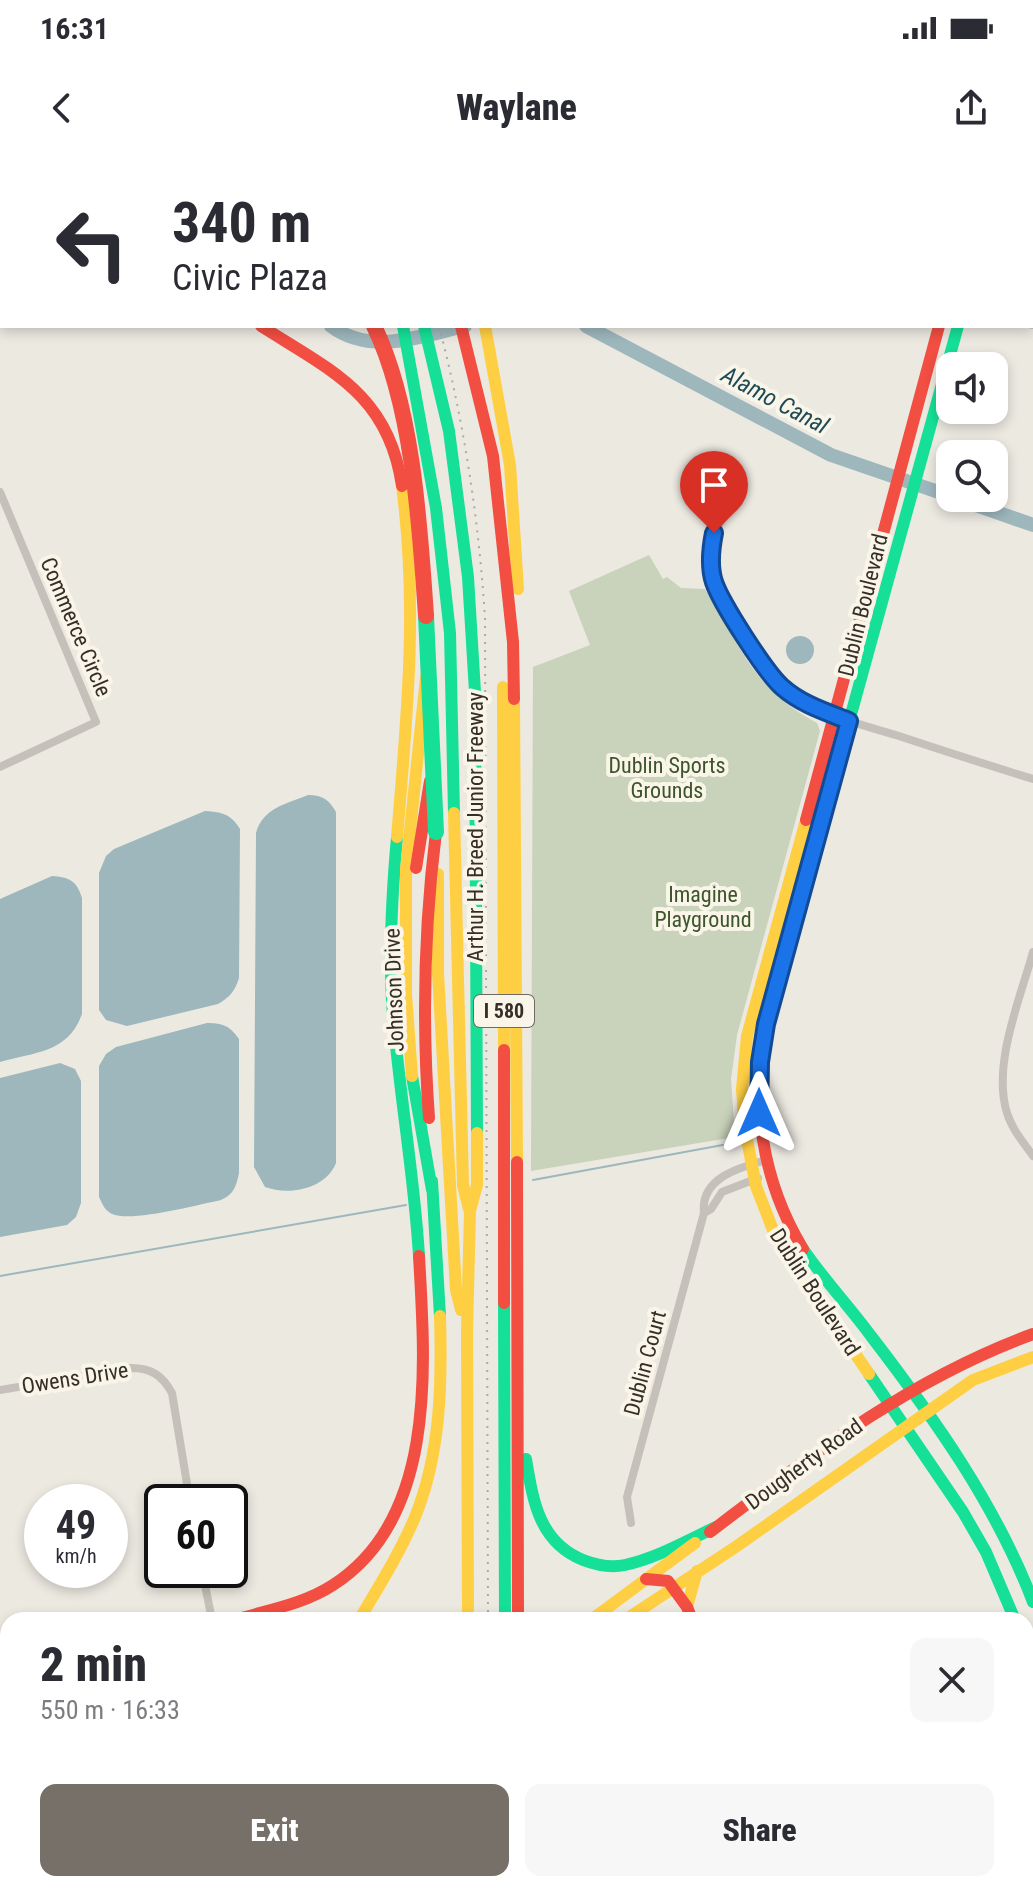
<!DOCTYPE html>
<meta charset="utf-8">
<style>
body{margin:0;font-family:"Roboto Condensed",sans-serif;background:#f7f7f7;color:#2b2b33;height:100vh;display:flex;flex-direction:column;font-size:30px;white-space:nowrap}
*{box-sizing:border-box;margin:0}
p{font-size:26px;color:#7c7c81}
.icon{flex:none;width:44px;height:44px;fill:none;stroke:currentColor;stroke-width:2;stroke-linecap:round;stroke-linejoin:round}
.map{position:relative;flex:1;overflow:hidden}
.panel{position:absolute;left:0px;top:1452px;width:1034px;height:280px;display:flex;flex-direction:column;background:#fff;border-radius:24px 24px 0 0;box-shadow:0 4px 12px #0003}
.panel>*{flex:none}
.hud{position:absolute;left:0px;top:0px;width:1034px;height:168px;box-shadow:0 4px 12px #0003;background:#fff;color:#2b2b33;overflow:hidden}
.buttons{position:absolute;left:936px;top:192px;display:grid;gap:16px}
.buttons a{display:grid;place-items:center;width:72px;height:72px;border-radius:16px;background:#fff;box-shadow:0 4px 12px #0003;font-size:40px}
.speed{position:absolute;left:24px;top:1324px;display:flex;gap:16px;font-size:40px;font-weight:700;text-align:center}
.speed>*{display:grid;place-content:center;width:104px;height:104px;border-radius:50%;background:#fff;box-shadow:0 4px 12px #0003;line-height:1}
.speed small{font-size:20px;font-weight:400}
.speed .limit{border:4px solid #111;border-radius:12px;background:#fff;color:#111}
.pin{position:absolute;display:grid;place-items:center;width:68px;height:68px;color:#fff;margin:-82px -34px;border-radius:50% 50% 50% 0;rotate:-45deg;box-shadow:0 0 8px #0007}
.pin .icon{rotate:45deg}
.me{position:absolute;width:88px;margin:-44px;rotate:0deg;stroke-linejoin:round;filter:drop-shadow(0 0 6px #0008)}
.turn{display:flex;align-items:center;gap:28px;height:168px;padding:0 40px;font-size:36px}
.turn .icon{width:104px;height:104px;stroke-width:2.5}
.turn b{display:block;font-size:56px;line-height:68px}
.round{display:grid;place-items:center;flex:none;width:84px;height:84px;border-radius:16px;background:#f7f7f7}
.overview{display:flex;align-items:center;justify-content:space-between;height:136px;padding:0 40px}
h1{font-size:48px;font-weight:800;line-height:60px}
.primary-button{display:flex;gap:16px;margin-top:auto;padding:16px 40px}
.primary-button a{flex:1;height:92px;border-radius:16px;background:#767069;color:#fff;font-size:32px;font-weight:800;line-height:92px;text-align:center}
.primary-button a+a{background:#f7f7f7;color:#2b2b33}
.status{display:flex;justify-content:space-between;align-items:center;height:56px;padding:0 40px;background:#fff;direction:ltr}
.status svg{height:22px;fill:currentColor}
header{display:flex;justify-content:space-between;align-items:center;height:104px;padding:0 40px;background:#fff;font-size:36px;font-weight:800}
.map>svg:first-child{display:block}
.green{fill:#c9d2bb}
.water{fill:#9db7bd}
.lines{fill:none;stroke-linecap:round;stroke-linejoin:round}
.stream{stroke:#9db7bd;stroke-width:2}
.river{stroke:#9db7bd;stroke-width:14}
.street{stroke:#c5c1ba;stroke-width:8}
.fast{stroke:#16e098;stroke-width:12}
.slow{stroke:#ffcf43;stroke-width:12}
.jam{stroke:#f24e42;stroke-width:12}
.rail{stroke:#ada9a4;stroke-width:2;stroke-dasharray:2 6;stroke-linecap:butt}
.fast-bridge{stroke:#16e098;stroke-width:16}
.jam-bridge{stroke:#f24e42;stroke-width:16}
.route-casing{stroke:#114b97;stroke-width:20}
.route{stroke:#1a73e8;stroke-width:14}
.labels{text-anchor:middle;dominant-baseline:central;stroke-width:8;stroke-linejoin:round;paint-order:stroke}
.shield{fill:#f9f5e8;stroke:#706a62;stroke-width:2}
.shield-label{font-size:20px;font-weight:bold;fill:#362f28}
.street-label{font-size:22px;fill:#362f28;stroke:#f9f5e8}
.park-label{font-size:22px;fill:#3e542c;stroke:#f9f5e8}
.water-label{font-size:24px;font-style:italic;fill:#1e4957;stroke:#f9f5e8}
</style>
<div class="status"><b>16:31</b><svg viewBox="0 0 49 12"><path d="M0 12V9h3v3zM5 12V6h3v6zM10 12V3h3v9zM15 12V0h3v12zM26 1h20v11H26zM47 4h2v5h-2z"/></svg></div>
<header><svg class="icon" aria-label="back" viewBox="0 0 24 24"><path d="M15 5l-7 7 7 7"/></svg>Waylane<svg class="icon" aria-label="share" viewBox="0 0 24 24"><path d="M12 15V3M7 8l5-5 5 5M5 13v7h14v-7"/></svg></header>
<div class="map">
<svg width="1033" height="1732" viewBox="0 0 1033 1732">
<rect width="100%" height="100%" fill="#ece9e1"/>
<path class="green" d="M649,395l14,24 4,-2 14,11 24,1c35,57 49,101 112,134l3,8 -83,304 -6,44 4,58 -204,34 2,-504 57,-22 -21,-54z"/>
<path class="water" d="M786 490a14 14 0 1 1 28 0a14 14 0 1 1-28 0Z
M308,635c15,0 21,5 28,17v351c-10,26 -47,33 -71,24l-11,-20 2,-334c7,-25 30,-29 52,-38z
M205,651c17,1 26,3 35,18l-1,149c-4,13 -9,19 -21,26l-91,22 -21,-6 -7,-10v-137l7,-17 8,-7z
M52,716c17,1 25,5 30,22v116c-14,39 -47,38 -82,48v-163z
M207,863c16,0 23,3 32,16v134c-3,14 -5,21 -18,27 -24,5 -85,21 -106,15 -10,-3 -12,-10 -16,-18v-131l7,-12 10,-7z
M60,903l15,6 6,12v122l-5,14 -9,8 -67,12v-159z"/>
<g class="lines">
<path class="stream" d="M580,2l1,-2
M0,97v2
M533,1020l195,-36
M0,1116l406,-71"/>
<path class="river" d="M0,86h2
M331,166c40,30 90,10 134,0
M586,166l245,129 119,41
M956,338l77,27"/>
<path class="street" d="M1032,165h1
M0,332l96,230 -96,45
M738,342c-32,27 -34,63 -14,98 17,29 33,64 57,86 31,28 79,38 118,50 45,15 89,29 134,43
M1033,792c-13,47 -41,113 -26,161 5,16 16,29 26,43
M704,1053l7,-4 11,-17 36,-14
M0,1230l131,-22c20,0 31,7 41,25l18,109
M631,1363l-4,-26 77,-284c-4,-35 36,-46 62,-53
M202,1410l10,50
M93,1732l11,-8
M589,1732l3,-8"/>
<path class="fast" d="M347,0v2
M375,0l1,2
M986,0v2
M1005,0v2
M422,2l1,-2
M403,166l33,182 14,125 4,180
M424,166l25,105 19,146 7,115 2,441
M397,677c-5,55 -8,110 -5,165 6,85 22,169 27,254
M790,776l168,-610
M412,916l20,114
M432,1021l8,135
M803,1089c21,31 46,57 68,87 63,82 125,169 162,266
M504,1143l1,317
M869,1214l94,138 23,40 29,68
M526,1299c7,42 13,83 57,101 13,5 28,8 42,5 32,-7 61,-24 91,-38
M1026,1476l7,5
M0,1530l8,-2
M0,1637l8,8
M45,1724l4,8
M439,1724l2,8
M466,1724v8
M506,1724v8
M519,1724v8
M193,1732l12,-8
M233,1732l12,-8"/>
<path class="slow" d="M244,0v2
M435,0l1,2
M757,0v2
M41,2l6,-2
M518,2l1,-2
M0,39l2,-1
M0,127l2,-1
M485,166l25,139 8,124
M503,527l1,363
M514,539l3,463
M454,653l9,372 6,24
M806,660l-59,216 -5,53 3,40 11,57 20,52 93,136
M397,677c10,-119 21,-231 5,-351
M438,714v99l18,317 5,20
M412,916l-6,-82v-125l20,-192
M687,1447l10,-36
M359,1460c20,-34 41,-67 56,-103 26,-64 27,-134 25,-201
M468,1460l-1,-289 3,-120 7,-26v-52
M591,1460l104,-77
M625,1460l112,-74 236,-166 60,-23
M1026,1495l6,29 1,56"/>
<path class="jam" d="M0,16l2,-1
M261,166c71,45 128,69 141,160
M461,166l32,130 20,186 1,57
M806,660l133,-494
M416,708l14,-87
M790,776c-8,29 -18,59 -24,88 -16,79 -4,157 37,225
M504,890v253
M429,958c-7,-96 -5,-190 7,-286
M517,1002l1,458
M710,1372c103,-78 200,-153 323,-198
M646,1419l22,2 19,26 5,13
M235,1460c33,-10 69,-16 98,-35 105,-67 92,-221 86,-329
M0,1659l8,8
M64,1724l2,8
M564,1732l4,-8"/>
<path class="rail" d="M401,0l1,2
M439,166c25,96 40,194 46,293l3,1001
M488,1724v8"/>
<path class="fast-bridge" d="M426,456l10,216"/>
<path class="jam-bridge" d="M374,166c39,80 46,201 52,290"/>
</g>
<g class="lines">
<g class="route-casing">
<path id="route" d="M714,373c-3,15 -5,34 0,49 7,21 52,91 68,105 19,17 44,25 67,34l-83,303 -6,38 -1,51"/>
</g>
<use href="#route" class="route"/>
</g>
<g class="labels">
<rect class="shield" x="474" y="835" width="60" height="32" rx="6"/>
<g class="shield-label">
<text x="504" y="851">I 580</text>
</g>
<g class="street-label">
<text transform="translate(863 445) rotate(-76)">Dublin Boulevard</text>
<text transform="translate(76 467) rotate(67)">Commerce Circle</text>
<text transform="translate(475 667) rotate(-90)">Arthur H. Breed Junior Freeway</text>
<text transform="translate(394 830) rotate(-92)">Johnson Drive</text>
<text transform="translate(815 1132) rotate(57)">Dublin Boulevard</text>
<text transform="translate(645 1203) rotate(-75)">Dublin Court</text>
<text transform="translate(75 1218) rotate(-9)">Owens Drive</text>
<text transform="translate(804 1304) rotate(-36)">Dougherty Road</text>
</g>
<g class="park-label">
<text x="667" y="605">Dublin Sports<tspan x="667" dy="25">Grounds</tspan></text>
<text x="703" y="734">Imagine<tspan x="703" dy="25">Playground</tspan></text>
</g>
<g class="water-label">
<text transform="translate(775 240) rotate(28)">Alamo Canal</text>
</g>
</g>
</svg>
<div class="buttons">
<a><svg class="icon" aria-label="sound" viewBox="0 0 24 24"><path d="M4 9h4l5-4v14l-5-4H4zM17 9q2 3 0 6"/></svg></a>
<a><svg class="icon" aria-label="search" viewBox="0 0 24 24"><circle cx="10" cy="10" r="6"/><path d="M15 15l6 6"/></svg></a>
</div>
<div class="speed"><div>49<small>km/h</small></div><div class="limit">60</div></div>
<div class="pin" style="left:714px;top:373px;background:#d93025"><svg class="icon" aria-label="arrive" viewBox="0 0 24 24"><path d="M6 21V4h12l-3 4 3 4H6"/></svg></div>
<svg class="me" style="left:759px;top:953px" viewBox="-20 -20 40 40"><path d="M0-17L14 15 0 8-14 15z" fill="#1a73e8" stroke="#fff" stroke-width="4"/></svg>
<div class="hud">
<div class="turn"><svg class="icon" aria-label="left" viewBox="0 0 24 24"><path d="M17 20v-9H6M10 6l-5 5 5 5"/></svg><div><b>340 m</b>Civic Plaza</div></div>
</div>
<section class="panel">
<div class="overview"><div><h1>2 min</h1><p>550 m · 16:33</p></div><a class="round"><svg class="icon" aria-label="close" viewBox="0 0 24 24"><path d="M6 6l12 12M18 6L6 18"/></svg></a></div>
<div class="primary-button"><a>Exit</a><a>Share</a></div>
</section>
</div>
